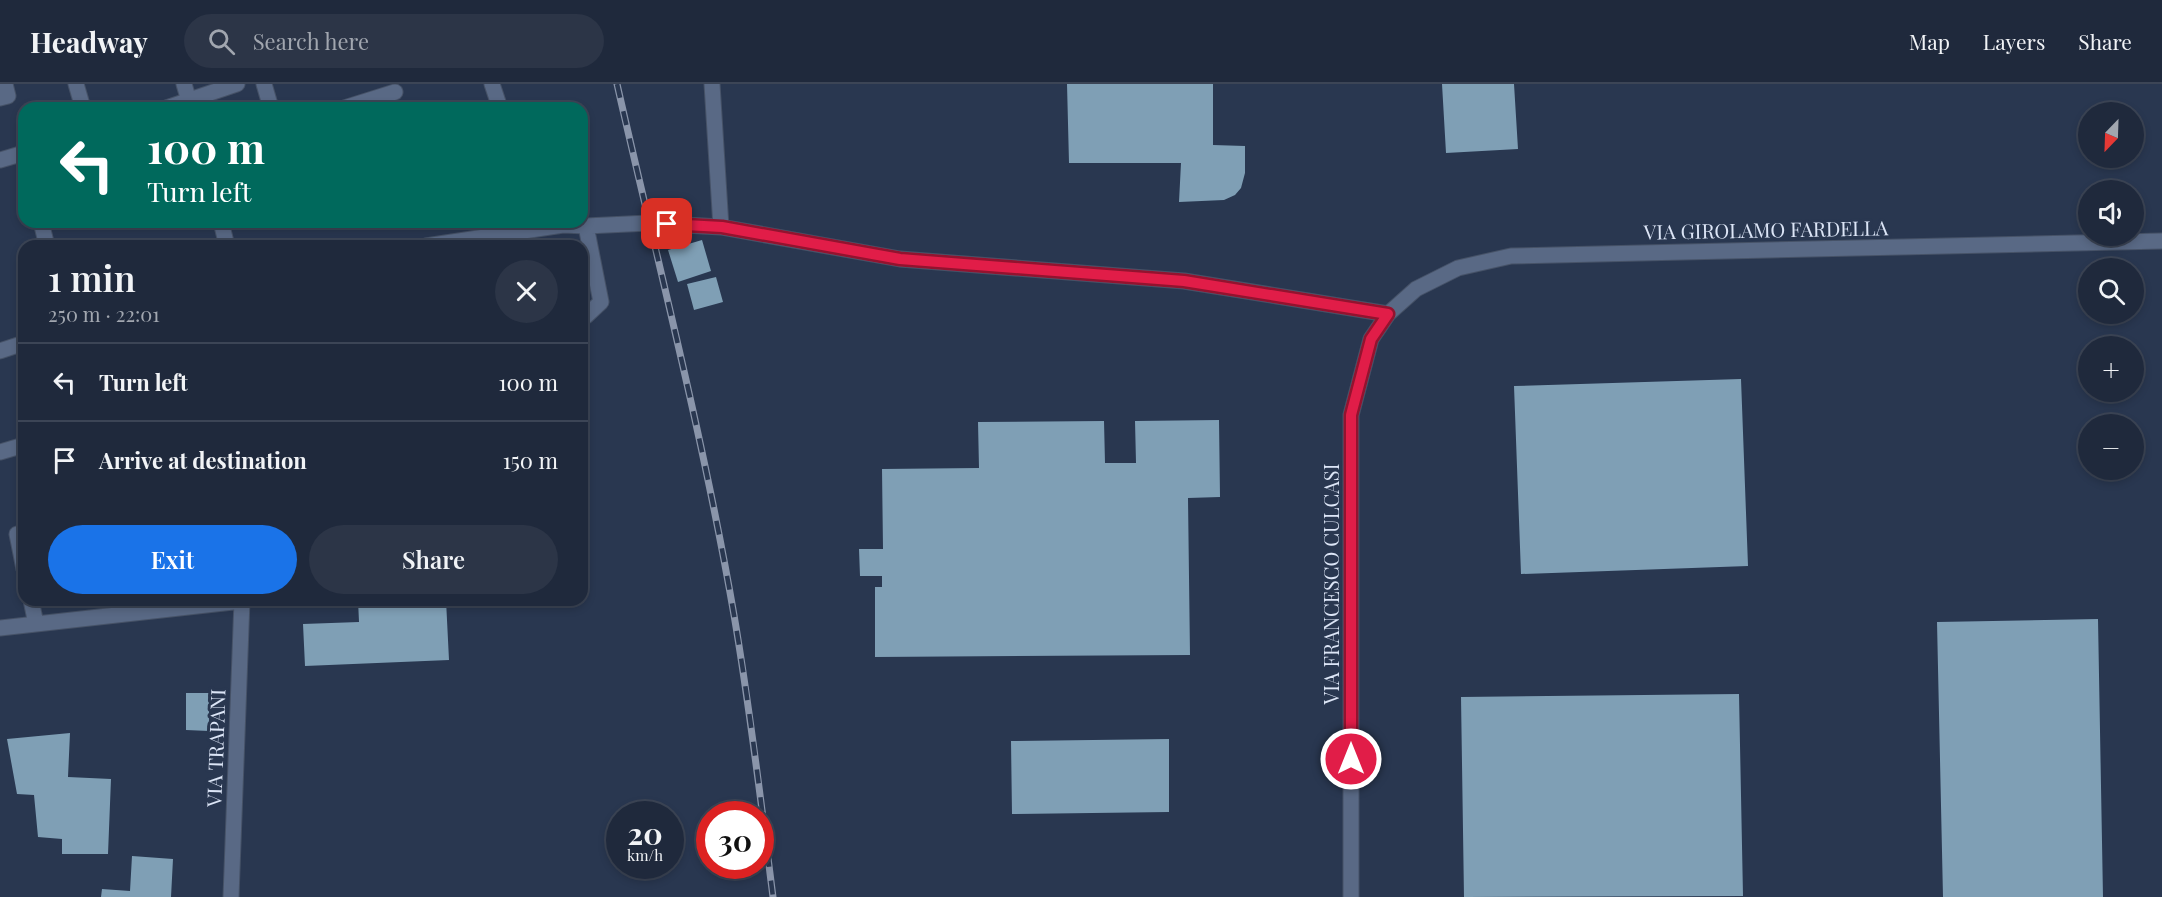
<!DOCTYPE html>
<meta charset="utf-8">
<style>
body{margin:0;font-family:"Playfair Display",serif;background:#2c3547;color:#f1f3f6;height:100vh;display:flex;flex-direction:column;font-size:22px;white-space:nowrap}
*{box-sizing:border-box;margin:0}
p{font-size:20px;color:#a1a6af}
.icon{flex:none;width:33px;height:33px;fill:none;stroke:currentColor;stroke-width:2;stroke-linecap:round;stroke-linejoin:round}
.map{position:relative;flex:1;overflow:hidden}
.sheet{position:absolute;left:18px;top:156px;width:570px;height:366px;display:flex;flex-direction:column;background:#1f293c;border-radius:18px;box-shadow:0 3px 9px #0003,0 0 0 2px #3c4556}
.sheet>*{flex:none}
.guide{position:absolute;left:18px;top:18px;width:570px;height:126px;border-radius:18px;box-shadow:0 3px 9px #0003,0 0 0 2px #3c4556;background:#00695c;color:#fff;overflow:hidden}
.needle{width:39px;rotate:203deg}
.buttons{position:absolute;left:2078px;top:18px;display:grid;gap:12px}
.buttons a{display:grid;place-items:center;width:66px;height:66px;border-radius:50%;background:#1f293c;box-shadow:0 3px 9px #0003,0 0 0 2px #3c4556;font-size:30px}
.speed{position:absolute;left:606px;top:717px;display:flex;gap:12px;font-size:30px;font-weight:700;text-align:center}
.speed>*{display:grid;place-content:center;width:78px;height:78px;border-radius:50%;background:#1f293c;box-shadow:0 3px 9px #0003,0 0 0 2px #3c4556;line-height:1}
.speed small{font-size:15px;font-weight:400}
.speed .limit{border:9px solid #d22;background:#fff;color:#111}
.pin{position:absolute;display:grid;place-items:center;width:51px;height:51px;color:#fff;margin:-26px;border-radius:12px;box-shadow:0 3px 9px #0006}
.me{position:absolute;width:66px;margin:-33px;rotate:0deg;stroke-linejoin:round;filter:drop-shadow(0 0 4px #0008)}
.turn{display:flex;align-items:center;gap:21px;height:126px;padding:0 30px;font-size:27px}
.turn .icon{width:78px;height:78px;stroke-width:2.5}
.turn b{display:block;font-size:42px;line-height:51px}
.round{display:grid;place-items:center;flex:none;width:63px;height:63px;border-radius:32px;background:#2c3547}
.head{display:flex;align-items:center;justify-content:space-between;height:102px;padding:0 30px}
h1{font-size:36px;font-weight:600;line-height:45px}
.button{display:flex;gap:12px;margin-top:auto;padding:12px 30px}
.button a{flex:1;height:69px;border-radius:36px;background:#1a73e8;color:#fff;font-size:24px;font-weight:600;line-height:69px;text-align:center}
.button a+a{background:#2c3547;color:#f1f3f6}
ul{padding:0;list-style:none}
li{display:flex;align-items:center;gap:18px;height:78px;padding:0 30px;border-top:2px solid #3c4556}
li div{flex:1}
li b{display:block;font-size:22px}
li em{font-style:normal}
header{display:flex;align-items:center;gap:36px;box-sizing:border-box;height:84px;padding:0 30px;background:#1f293c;border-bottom:2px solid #3c4556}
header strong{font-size:28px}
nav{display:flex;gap:33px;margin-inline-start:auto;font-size:21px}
.search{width:420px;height:54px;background:#2c3547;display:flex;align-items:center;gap:15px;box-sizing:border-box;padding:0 21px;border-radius:33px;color:#a1a6af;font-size:22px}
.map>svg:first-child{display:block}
.building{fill:#7f9fb5}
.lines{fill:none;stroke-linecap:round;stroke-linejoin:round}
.minor-casing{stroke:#465267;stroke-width:17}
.minor{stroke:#596985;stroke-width:15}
.rail-casing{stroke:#8a95aa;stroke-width:7}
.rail{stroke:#293750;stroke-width:4.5;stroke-dasharray:14;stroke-linecap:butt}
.route-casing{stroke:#92132f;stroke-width:15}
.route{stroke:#e11d48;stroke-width:10}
.labels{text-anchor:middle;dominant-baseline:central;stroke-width:6;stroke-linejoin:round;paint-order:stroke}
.street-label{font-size:20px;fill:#dce5f6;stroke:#293750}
</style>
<header>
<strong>Headway</strong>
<div class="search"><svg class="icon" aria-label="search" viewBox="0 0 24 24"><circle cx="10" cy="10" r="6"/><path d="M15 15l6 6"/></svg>Search here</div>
<nav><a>Map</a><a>Layers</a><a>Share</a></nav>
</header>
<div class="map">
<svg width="2162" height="813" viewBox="0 0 2162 813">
<rect width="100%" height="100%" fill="#293750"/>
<path class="building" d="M1067,0h146v61l32,1v27l-4,15 -6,7 -11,5 -45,2 2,-39h-112z
M1442,0h72l4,65 -72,4z
M702,156l9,31 -33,11 -10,-32z
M716,193l7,25 -29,8 -7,-26z
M1741,295l7,187 -227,8 -7,-188z
M1219,336l1,77 -32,1 2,157 -315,2v-70h7v-11h-22l-1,-27h24l-1,-80 97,-1 -1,-46 126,-1 1,42h31l-1,-42z
M358,516h88l3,60 -144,6 -2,-42 56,-2z
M2098,535l5,278h-160l-6,-275z
M186,609h23v38l-23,-1z
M1739,610l4,202 -279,1 -3,-200z
M70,649l-2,44 43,2 -3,75h-46v-15l-24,-2 -4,-42 -17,-1 -10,-55z
M1169,655v73l-157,2 -1,-73z
M132,772l41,3 -2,38h-70l1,-8 28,2z"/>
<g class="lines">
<g class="minor-casing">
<path id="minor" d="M76,0l7,24
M184,0l7,24
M264,0l7,24
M492,0l8,24
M712,0l9,143
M0,14l8,-2 -3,-12
M166,24l71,-24
M344,24l51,-16
M0,76l24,-7
M41,138l6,24
M221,138l6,24
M426,162l137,-21 23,1 63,-3 72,4 179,32 284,22 204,33
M582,233l4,-1 15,-14 -15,-76
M0,267l24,-8
M0,368l24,-7
M17,450l7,35
M31,516l5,24
M0,544l242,-27
M231,813l11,-297
M1351,813v-482l20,-76 17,-25 28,-25 42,-21 53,-12 651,-15"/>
</g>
<use href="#minor" class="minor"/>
<g class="rail-casing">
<path id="rail" d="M617,0c40,176 86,352 117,531 16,93 27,188 39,282"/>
</g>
<use href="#rail" class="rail"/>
</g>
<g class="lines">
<g class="route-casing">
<path id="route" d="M667,140l55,3 178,32 284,22 204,33 -17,25 -20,76v344"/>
</g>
<use href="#route" class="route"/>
</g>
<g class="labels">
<g class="street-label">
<text transform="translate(1766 145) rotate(-1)">VIA GIROLAMO FARDELLA</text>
<text transform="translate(1330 500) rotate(-90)">VIA FRANCESCO CULCASI</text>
<text transform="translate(215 664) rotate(-88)">VIA TRAPANI</text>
</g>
</g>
</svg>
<div class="buttons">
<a><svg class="needle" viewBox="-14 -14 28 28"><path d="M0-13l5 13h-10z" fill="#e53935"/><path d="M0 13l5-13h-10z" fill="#a1a6af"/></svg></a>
<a><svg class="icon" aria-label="sound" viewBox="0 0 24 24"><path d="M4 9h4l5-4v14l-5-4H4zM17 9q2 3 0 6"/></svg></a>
<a><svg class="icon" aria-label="search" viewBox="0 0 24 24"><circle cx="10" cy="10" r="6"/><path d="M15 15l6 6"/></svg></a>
<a>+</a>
<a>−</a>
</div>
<div class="speed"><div>20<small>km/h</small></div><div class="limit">30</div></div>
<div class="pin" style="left:667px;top:140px;background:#d93025"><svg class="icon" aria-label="arrive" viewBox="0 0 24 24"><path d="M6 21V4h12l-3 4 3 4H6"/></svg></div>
<svg class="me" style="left:1351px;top:675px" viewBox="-20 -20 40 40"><circle r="17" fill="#e11d48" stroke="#fff" stroke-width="3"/><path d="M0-11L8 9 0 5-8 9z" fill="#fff"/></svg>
<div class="guide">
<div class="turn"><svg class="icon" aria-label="left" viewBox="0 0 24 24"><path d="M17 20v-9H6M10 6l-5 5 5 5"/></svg><div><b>100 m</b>Turn left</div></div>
</div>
<section class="sheet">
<div class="head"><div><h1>1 min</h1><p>250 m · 22:01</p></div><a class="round"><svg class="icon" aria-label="close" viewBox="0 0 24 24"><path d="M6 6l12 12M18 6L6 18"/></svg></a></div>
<ul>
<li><svg class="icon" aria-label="left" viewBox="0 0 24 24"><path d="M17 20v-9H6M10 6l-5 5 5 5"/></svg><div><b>Turn left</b></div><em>100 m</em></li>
<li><svg class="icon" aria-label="arrive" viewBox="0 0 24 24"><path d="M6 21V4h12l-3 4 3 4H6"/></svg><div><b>Arrive at destination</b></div><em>150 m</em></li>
</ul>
<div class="button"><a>Exit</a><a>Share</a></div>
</section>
</div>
